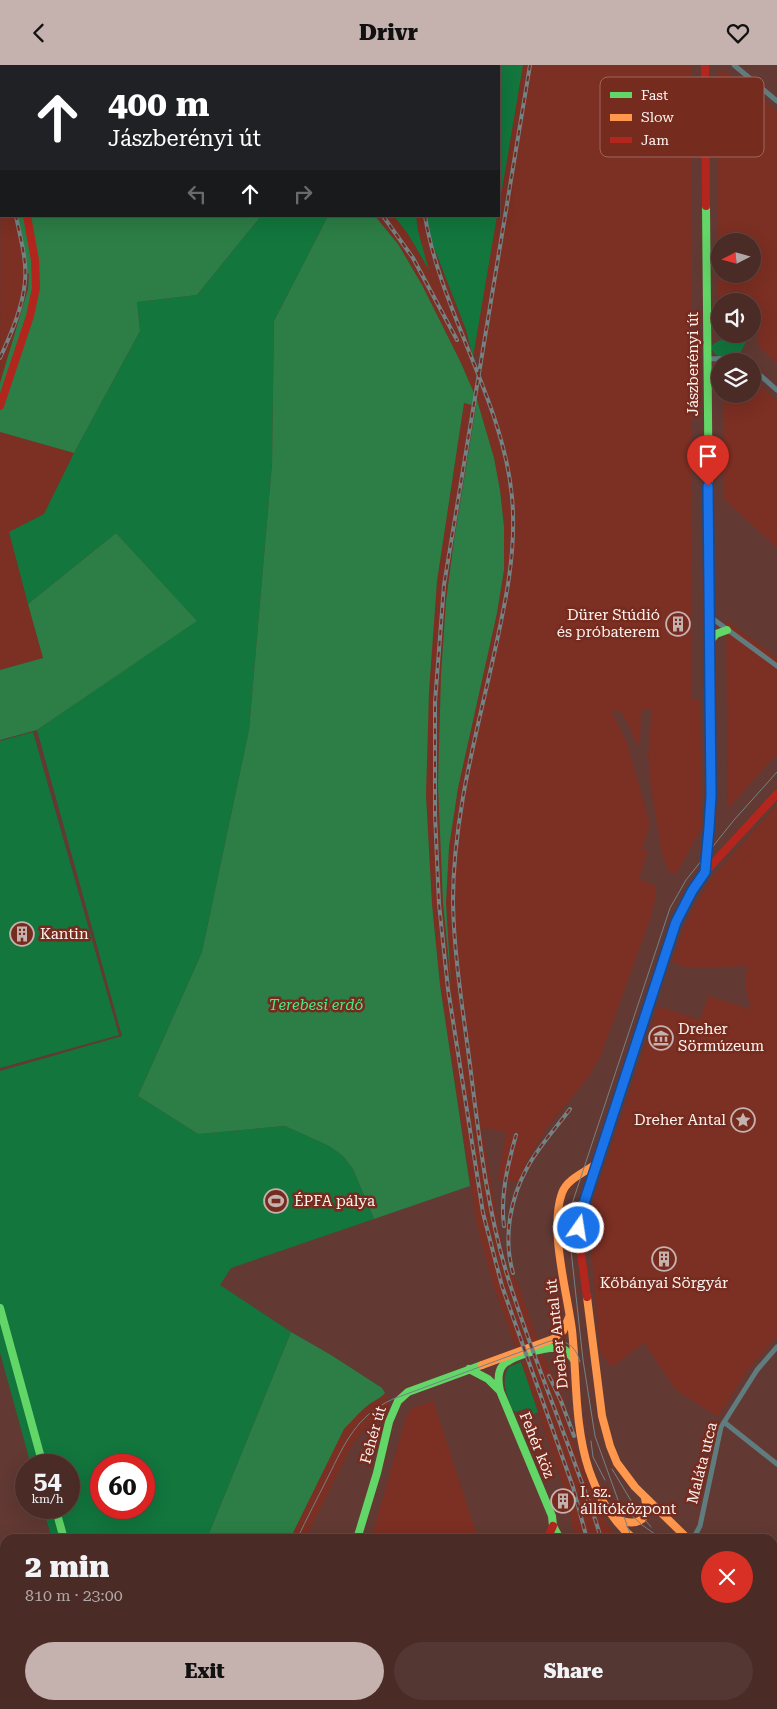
<!DOCTYPE html>
<meta charset="utf-8">
<style>
body{margin:0;font-family:"Roboto Serif",serif;background:#543732;color:#f1f3f6;height:100vh;display:flex;flex-direction:column;font-size:19px;white-space:nowrap}
*{box-sizing:border-box;margin:0}
p{font-size:16px;color:#b2a7a7}
.icon{flex:none;width:28px;height:28px;fill:none;stroke:currentColor;stroke-width:2;stroke-linecap:round;stroke-linejoin:round}
.map{position:relative;flex:1;overflow:hidden}
.side{position:absolute;left:0px;top:1469px;width:778px;height:176px;display:flex;flex-direction:column;background:#4a2b26;border-radius:15px 15px 0 0;box-shadow:0 5px 20px #0002,0 0 0 1px #614743}
.side>*{flex:none}
.hud{position:absolute;left:0px;top:0px;width:500px;height:152px;box-shadow:0 5px 20px #0002,0 0 0 1px #614743;background:#202124;color:#fff;overflow:hidden}
.needle{width:32px;rotate:264deg}
.buttons{position:absolute;left:711px;top:168px;display:grid;gap:10px}
.buttons a{display:grid;place-items:center;width:50px;height:50px;border-radius:50%;background:#4a2b26;box-shadow:0 5px 20px #0002,0 0 0 1px #614743;font-size:25px}
.speed{position:absolute;left:15px;top:1389px;display:flex;gap:10px;font-size:25px;font-weight:700;text-align:center}
.speed>*{display:grid;place-content:center;width:65px;height:65px;border-radius:50%;background:#4a2b26;box-shadow:0 5px 20px #0002,0 0 0 1px #614743;line-height:1}
.speed small{font-size:12px;font-weight:400}
.speed .limit{border:8px solid #d22;background:#fff;color:#111}
.pin{position:absolute;display:grid;place-items:center;width:42px;height:42px;color:#fff;margin:-51px -21px;border-radius:50% 50% 50% 0;rotate:-45deg;box-shadow:0 0 5px #0007}
.pin .icon{rotate:45deg}
.me{position:absolute;width:55px;margin:-28px;rotate:13deg;stroke-linejoin:round;filter:drop-shadow(0 0 4px #0008)}
.turn{display:flex;align-items:center;gap:18px;height:105px;padding:0 25px;font-size:22px}
.turn .icon{width:65px;height:65px;stroke-width:2.5}
.turn b{display:block;font-size:35px;line-height:42px}
.lanes{display:flex;align-items:center;height:48px;padding:0 25px;background:#0003;justify-content:center;gap:25px;direction:ltr}
.lanes .off{opacity:.35}
.round{display:grid;place-items:center;flex:none;width:52px;height:52px;border-radius:26px;background:#543732}
.overview{display:flex;align-items:center;justify-content:space-between;height:85px;padding:0 25px}
h1{font-size:30px;font-weight:800;line-height:38px}
.action{display:flex;gap:10px;margin-top:auto;padding:10px 25px}
.action a{flex:1;height:58px;border-radius:30px;background:#c5b1ae;color:#111;font-size:20px;font-weight:800;line-height:58px;text-align:center}
.action a+a{background:#543732;color:#f1f3f6}
header{display:flex;justify-content:space-between;align-items:center;height:65px;padding:0 25px;background:#c5b1ae;color:#111;font-size:22px;font-weight:800}
.map>svg:first-child{display:block}
.built{fill:#7c2f23;fill-rule:evenodd}
.green{fill:#12763d;fill-rule:evenodd}
.forest{fill:#2c7d46}
.lines{fill:none;stroke-linecap:round;stroke-linejoin:round}
.street{stroke:#617c7f;stroke-width:5}
.fast{stroke:#63d668;stroke-width:8}
.slow{stroke:#ff974d;stroke-width:8}
.jam{stroke:#b3261e;stroke-width:8}
.tram{stroke:#738385;stroke-width:1}
.rail-casing{stroke:#738385;stroke-width:4}
.rail{stroke:#762b1f;stroke-width:2;stroke-dasharray:5.5;stroke-linecap:butt}
.route-casing{stroke:#114b97;stroke-width:12}
.route{stroke:#1a73e8;stroke-width:9}
.labels{text-anchor:middle;dominant-baseline:central;stroke-width:5;stroke-linejoin:round;paint-order:stroke}
.street-label{font-size:15px;fill:#fbf2f0;stroke:#762b1f}
.poi-label{font-size:15px;fill:#fbf2f0;stroke:#762b1f;text-anchor:start}
.park-label{font-size:15px;font-style:italic;fill:#48ea84;stroke:#762b1f}
.key{fill:#762b1f;stroke:#9e675e;stroke-width:1}
.key-label{font-size:14px;fill:#fbf2f0}
</style>
<header><svg class="icon" aria-label="back" viewBox="0 0 24 24"><path d="M15 5l-7 7 7 7"/></svg>Drivr<svg class="icon" aria-label="heart" viewBox="0 0 24 24"><path d="M12 20l-8-8c-3-5 5-10 8-4 3-6 11-1 8 4z"/></svg></header>
<div class="map">
<svg width="777" height="1644" viewBox="0 0 777 1644">
<rect width="100%" height="100%" fill="#623933"/>
<path class="built" d="M127,0h176l-177,1z
M523,0h168v634h9l2,128 -26,47 -8,-3 -7,-22 -10,-62 -3,-33 4,-44 -11,-1 -1,34h-4l-6,-16 -10,-16 -9,-1 16,33 23,82 -8,24 6,2 -9,28 17,7v9l-5,21 -49,136 -12,23 -45,55 -16,28 -11,24 -20,-3 8,-47 -24,-4 20,116 6,25 10,15 20,57 -22,8 -22,-62 -17,-62 -37,-240 -8,-81 -6,-109v-50l5,-105 6,-59 27,-178 12,3 -22,134 -8,61 -5,73 2,229 7,64 -4,-64 3,-56 9,-59 39,-175 7,-43v-43l-4,-37 -23,-90 -16,-37 -39,-78 -24,-41 -23,-28h19l14,18 20,33 -10,-36 -2,-15h11l3,22 36,92 7,27 8,16 3,-16 -11,-2 24,-139h2v-9z
M717,7h11l6,12 14,3 29,24v252l-18,-16 -3,-23h-3l-1,-23h-32v22h-2zM720,176h32v33h-32z
M1,46v105h15l9,43 1,14 3,1 -1,15 -4,16 -24,78z
M753,313l24,23v147l-53,-49v-105h28z
M0,367l74,21 -30,61 -35,18 34,126 -43,12z
M726,555l51,38v96l-49,55z
M777,740v531l-30,35 -29,46 -42,-27 -32,-47 -32,24 -12,-14 -11,-131 1,-12 68,-204 42,14 8,-24 43,13 -6,-24 2,-19 -60,2 -15,-7 10,-29 11,-24 19,-31z
M543,1289l23,49 -5,6 40,106 17,24h-43l-9,-45 -45,-132z
M385,1328l4,13 -3,7 -20,14 -14,18 -47,94h-15l54,-111 13,-13 14,-12 9,-4z
M433,1335l45,139h-107l35,-122 5,-8z
M364,1640h47l-1,4h-45z
M490,1640h59l1,4h-61z
M591,1640h96l2,4h-97z"/>
<path class="green" d="M303,0h127l-129,1z
M440,0h83l-24,142v-141h-59z
M261,151h67l-54,105 -2,143 -23,266 -47,222 -64,144 60,38 87,-8 44,20 14,10 10,13 21,50 -143,49 -11,17 71,47 -83,204 -12,3h-144l-9,-31 26,-1v-42h-38l-31,-112v-282l122,-35 -85,-306 159,-109 -80,-88 -88,71 -19,-72 35,-18 30,-61 66,-122 -3,-29 60,-7zM101,1400h43v42h-43z
M394,151h22l2,15 11,39 -21,-36z
M427,151h70l-24,141 -7,-27 -36,-93z
M742,272l5,3 -9,17c-12,0 -23,3 -27,-10 8,-10 20,-9 31,-10z
M33,667l86,303 -119,33v-327z
M521,1297l17,50 -8,4 -3,-8 -11,4 -4,-2c-5,-15 -12,-29 -3,-43z
M5,1522v81l-5,1v-81z
M37,1640h327l1,4h-342z
M411,1640h79l-1,4h-79z"/>
<path class="forest" d="M16,151h245l-64,79 -60,7 3,29 -66,122 -74,-21v-49l28,-94 1,-15 -3,-1 -1,-14z
M328,151h47l23,28 24,41 39,78 16,37 17,58 6,32 4,37v43l-7,43 -39,175 -9,59 -3,56 5,81 -8,-81 -5,-118 3,-111 5,-73 8,-61 22,-134 -12,-3 -27,178 -8,111 -3,103 6,109 8,81 30,201 -96,33 -21,-50 -10,-13 -14,-10 -44,-20 -87,8 -60,-38 64,-144 47,-222 23,-266 2,-143z
M116,468l81,88 -160,109 -37,10v-70l43,-12 -15,-54z
M291,1267l40,23 51,33 3,5c-4,5 -8,6 -14,10 -10,7 -18,17 -27,26l-54,110h-94l12,-3z"/>
<g class="lines">
<path class="street" d="M42,0l2,1
M734,0l43,36
M5,1l1,-1
M0,12l1,-3
M707,294l34,-1 3,3
M752,303l25,22
M709,551l68,50
M724,1357l53,42
M693,1474l7,-13 21,-99 36,-57 20,-23
M701,1640l1,4"/>
<path class="fast" d="M706,141l4,417
M709,577l7,-8 11,-4
M0,1243l43,157
M469,1304l19,10 11,11
M55,1442l9,32
M357,1474l20,-66 12,-51 9,-21 10,-9 74,-27
M560,1474l-7,-13 -1,-10 -52,-125c-2,-9 -3,-19 3,-26 9,-9 48,-21 60,-16 5,2 8,7 11,11
M772,1537l5,2
M556,1640v4"/>
<path class="slow" d="M75,1l1,-1
M661,903l15,-46 16,-31 13,-19 6,-76 -1,-173
M596,1099c-12,9 -29,15 -34,29 -13,36 5,99 10,137 5,46 2,95 17,140 9,26 23,51 45,69
M587,1232l15,119 8,30 7,17 18,24 53,52
M482,1300l71,-26 10,-8 6,-14
M615,1453c19,9 36,5 30,-20
M772,1556l5,2"/>
<path class="jam" d="M705,0l1,141
M0,341l30,-90 6,-28 -1,-28 -8,-44
M705,807l72,-78
M587,1232l-8,-58 2,-24 80,-247
M547,1474l6,-13
M0,1631l5,-1"/>
<path class="tram" d="M591,1376l2,16 12,23
M612,1404l24,40 15,18
M623,1442l19,18 20,14
M297,1474c10,-21 21,-42 31,-62 17,-34 28,-61 65,-78l157,-58c16,-2 26,5 30,21
M632,1474l-37,-103 -12,-76 -14,-128 2,-25 99,-299 16,-28 48,-60 43,-48
M772,1544l5,3
M0,1610l5,-1
M697,1640l1,4"/>
<g class="rail-casing">
<path id="rail" d="M530,0l-86,520 -9,117v113l4,89 9,85 35,224 19,73 71,201 14,52
M24,1l1,-1
M283,1l3,-1
M294,1l3,-1
M432,1l1,-1
M0,91h1
M383,151l30,42 44,82
M425,151c16,97 78,184 87,281 5,55 -7,108 -19,162 -18,80 -40,160 -40,243 1,54 10,109 17,163 9,72 17,146 39,216 19,61 43,120 65,180 9,26 20,51 27,78
M0,293c11,-24 23,-51 25,-77 2,-22 -5,-44 -9,-65
M504,1161c-4,-31 4,-62 12,-91
M513,1208c-10,-35 -3,-74 14,-105 11,-21 29,-40 43,-59
M549,1311l12,25 13,35
M599,1640l1,4
M614,1640v4
M632,1640l1,4"/>
</g>
<use href="#rail" class="rail"/>
</g>
<g class="lines">
<g class="route-casing">
<path id="route" d="M579,1163l6,-28 91,-278 16,-31 13,-19 4,-44 2,-32 -3,-310"/>
</g>
<use href="#route" class="route"/>
</g>
<defs>
<g id="building-ring" transform="scale(1.25)"><circle r="9.5" fill="#762b1f" stroke="#c5b1ae" stroke-width="1.5"/><path d="M-4-6H4V6H1V3H-1V6H-4ZM-2.5-4.3h1.7v1.8h-1.7ZM.8-4.3h1.7v1.8H.8ZM-2.5-1h1.7V.8h-1.7ZM.8-1h1.7V.8H.8Z" fill="#c5b1ae"/></g>
<g id="museum-ring" transform="scale(1.25)"><circle r="9.5" fill="#762b1f" stroke="#c5b1ae" stroke-width="1.5"/><path d="M0-6L6-3V-2H-6V-3ZM-5-1h2V3h-2ZM-1-1h2V3h-2ZM3-1h2V3H3ZM-6 4H6V6H-6Z" fill="#c5b1ae"/></g>
<g id="sight-ring" transform="scale(1.25)"><circle r="9.5" fill="#762b1f" stroke="#c5b1ae" stroke-width="1.5"/><path d="M0-6L1.8-2.2L6-1.7L2.9 1.2L3.7 5.4L0 3.3L-3.7 5.4L-2.9 1.2L-6-1.7L-1.8-2.2Z" fill="#c5b1ae"/></g>
<g id="stadium-ring" transform="scale(1.25)"><circle r="9.5" fill="#762b1f" stroke="#c5b1ae" stroke-width="1.5"/><path d="M0-5a6.5 5 0 1 0 0 10a6.5 5 0 1 0 0-10ZM-3.5-1.8h7v3.6h-7Z" fill="#c5b1ae"/></g>
</defs>
<g fill-rule="evenodd">
<use href="#building-ring" x="678" y="559"/>
<use href="#building-ring" x="22" y="869"/>
<use href="#museum-ring" x="661" y="973"/>
<use href="#sight-ring" x="743" y="1055"/>
<use href="#stadium-ring" x="276" y="1136"/>
<use href="#building-ring" x="664" y="1194"/>
<use href="#building-ring" x="563" y="1436"/>
</g>
<g class="labels">
<g class="street-label">
<text transform="translate(693 299) rotate(-90)">Jászberényi út</text>
<text transform="translate(557 1269) rotate(-96)">Dreher Antal út</text>
<text transform="translate(373 1370) rotate(-74)">Fehér út</text>
<text transform="translate(537 1380) rotate(68)">Fehér köz</text>
<text transform="translate(702 1398) rotate(-76)">Maláta utca</text>
</g>
<g class="poi-label">
<text x="660" y="550" text-anchor="end">Dürer Stúdió<tspan x="660" dy="17">és próbaterem</tspan></text>
<text x="40" y="869">Kantin</text>
<text x="678" y="964">Dreher<tspan x="678" dy="17">Sörmúzeum</tspan></text>
<text x="726" y="1055" text-anchor="end">Dreher Antal</text>
<text x="294" y="1136">ÉPFA pálya</text>
<text x="664" y="1218" text-anchor="middle">Kőbányai Sörgyár</text>
<text x="580" y="1427">I. sz.<tspan x="580" dy="17">állítóközpont</tspan></text>
</g>
<g class="park-label">
<text x="316" y="940">Terebesi erdő</text>
</g>
</g>
<rect x="600" y="12" width="164" height="80" rx="8" class="key"/>
<rect x="610" y="27" width="22" height="6" fill="#63d668"/>
<rect x="610" y="49" width="22" height="7" fill="#ff974d"/>
<rect x="610" y="72" width="22" height="6" fill="#b3261e"/>
<g class="key-label">
<text x="641" y="35">Fast</text>
<text x="641" y="57">Slow</text>
<text x="641" y="80">Jam</text>
</g>
</svg>
<div class="buttons">
<a><svg class="needle" viewBox="-14 -14 28 28"><path d="M0-13l5 13h-10z" fill="#e53935"/><path d="M0 13l5-13h-10z" fill="#b2a7a7"/></svg></a>
<a><svg class="icon" aria-label="sound" viewBox="0 0 24 24"><path d="M4 9h4l5-4v14l-5-4H4zM17 9q2 3 0 6"/></svg></a>
<a><svg class="icon" aria-label="layers" viewBox="0 0 24 24"><path d="M12 4l9 5-9 5-9-5zM3 14l9 5 9-5"/></svg></a>
</div>
<div class="speed"><div>54<small>km/h</small></div><div class="limit">60</div></div>
<div class="pin" style="left:708px;top:421px;background:#d93025"><svg class="icon" aria-label="arrive" viewBox="0 0 24 24"><path d="M6 21V4h12l-3 4 3 4H6"/></svg></div>
<svg class="me" style="left:579px;top:1163px" viewBox="-20 -20 40 40"><circle r="17" fill="#1a73e8" stroke="#fff" stroke-width="3"/><path d="M0-11L8 9 0 5-8 9z" fill="#fff"/></svg>
<div class="hud">
<div class="turn"><svg class="icon" aria-label="ahead" viewBox="0 0 24 24"><path d="M12 20V5M6 11l6-6 6 6"/></svg><div><b>400 m</b>Jászberényi út</div></div>
<div class="lanes"><svg class="icon off" aria-label="left" viewBox="0 0 24 24"><path d="M17 20v-9H6M10 6l-5 5 5 5"/></svg><svg class="icon" aria-label="ahead" viewBox="0 0 24 24"><path d="M12 20V5M6 11l6-6 6 6"/></svg><svg class="icon off" aria-label="right" viewBox="0 0 24 24"><path d="M7 20v-9h11M14 6l5 5-5 5"/></svg></div>
</div>
<section class="side">
<div class="overview"><div><h1>2 min</h1><p>810 m · 23:00</p></div><a class="round" style="background:#d93025;color:#fff"><svg class="icon" aria-label="close" viewBox="0 0 24 24"><path d="M6 6l12 12M18 6L6 18"/></svg></a></div>
<div class="action"><a>Exit</a><a>Share</a></div>
</section>
</div>
